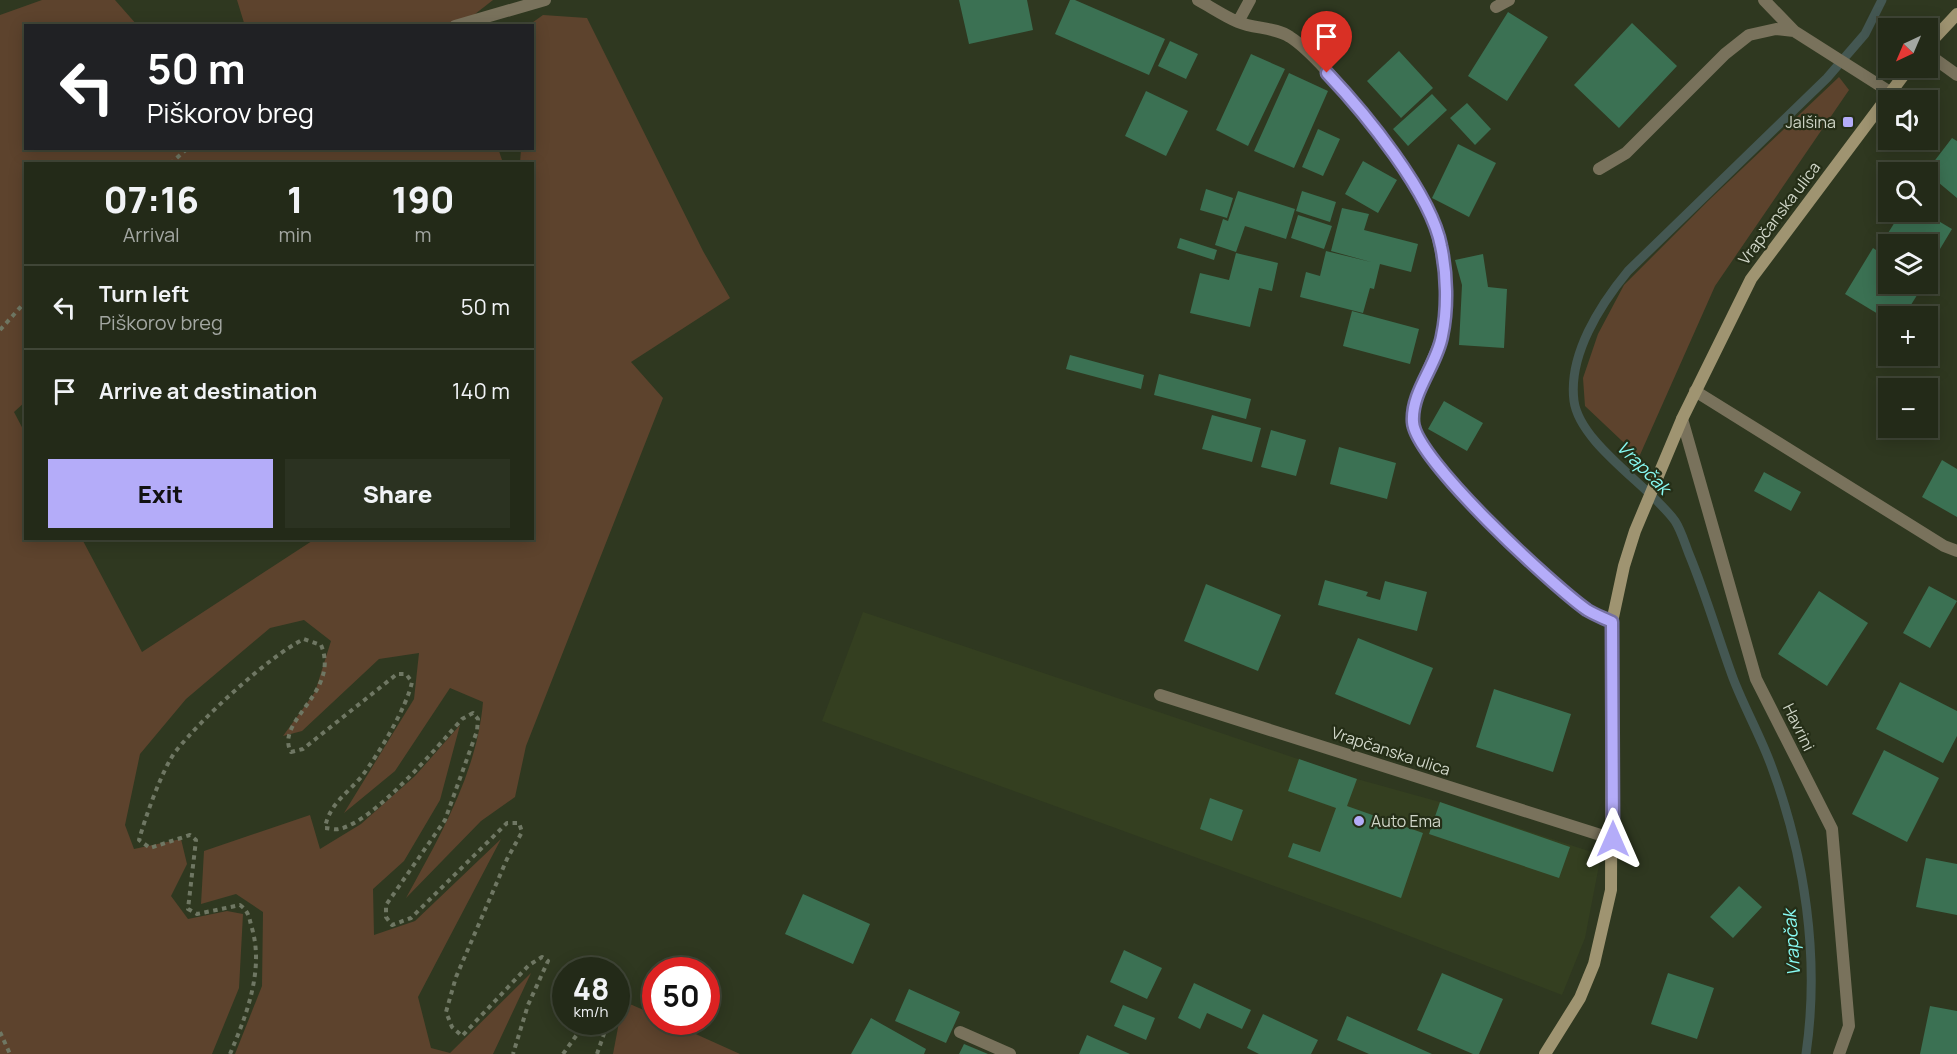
<!DOCTYPE html>
<meta charset="utf-8">
<style>
body{margin:0;font-family:Manrope,sans-serif;background:#2b3221;color:#f1f3f6;height:100vh;display:flex;flex-direction:column;font-size:22px;white-space:nowrap}
*{box-sizing:border-box;margin:0}
p{font-size:20px;color:#a3a7a2}
.icon{flex:none;width:33px;height:33px;fill:none;stroke:currentColor;stroke-width:2;stroke-linecap:round;stroke-linejoin:round}
.map{position:relative;flex:1;overflow:hidden}
.side{position:absolute;left:24px;top:162px;width:510px;height:378px;display:flex;flex-direction:column;background:#232a18;border-radius:0px;box-shadow:0 3px 15px #0003,0 0 0 2px #404637}
.side>*{flex:none}
.hud{position:absolute;left:24px;top:24px;width:510px;height:126px;border-radius:0px;box-shadow:0 3px 15px #0003,0 0 0 2px #404637;background:#202124;color:#fff;overflow:hidden}
.needle{width:39px;rotate:224deg}
.fabs{position:absolute;left:1878px;top:18px;display:grid;gap:12px}
.fabs a{display:grid;place-items:center;width:60px;height:60px;border-radius:0px;background:#232a18;box-shadow:0 3px 15px #0003,0 0 0 2px #404637;font-size:30px}
.speed{position:absolute;left:552px;top:957px;display:flex;gap:12px;font-size:30px;font-weight:700;text-align:center}
.speed>*{display:grid;place-content:center;width:78px;height:78px;border-radius:50%;background:#232a18;box-shadow:0 3px 15px #0003,0 0 0 2px #404637;line-height:1}
.speed small{font-size:15px;font-weight:400}
.speed .limit{border:9px solid #d22;background:#fff;color:#111}
.pin{position:absolute;display:grid;place-items:center;width:51px;height:51px;color:#fff;margin:-62px -26px;border-radius:50% 50% 50% 0;rotate:-45deg;box-shadow:0 0 6px #0007}
.pin .icon{rotate:45deg}
.me{position:absolute;width:66px;margin:-33px;rotate:0deg;stroke-linejoin:round;filter:drop-shadow(0 0 4px #0008)}
.turn{display:flex;align-items:center;gap:21px;height:126px;padding:0 24px;font-size:27px}
.turn .icon{width:78px;height:78px;stroke-width:2.5}
.turn b{display:block;font-size:42px;line-height:51px}
.eta{display:flex;justify-content:space-evenly;align-items:center;height:102px;text-align:center}
.eta b{font-size:36px;font-weight:800;line-height:42px}
.primary-button{display:flex;gap:12px;margin-top:auto;padding:12px 24px}
.primary-button a{flex:1;height:69px;border-radius:0px;background:#b4acf9;color:#111;font-size:24px;font-weight:800;line-height:69px;text-align:center}
.primary-button a+a{background:#2b3221;color:#f1f3f6}
ul{padding:0;list-style:none}
li{display:flex;align-items:center;gap:18px;height:84px;padding:0 24px;border-top:2px solid #404637}
li div{flex:1}
li b{display:block;font-size:22px}
li em{font-style:normal}
.map>svg:first-child{display:block}
.built{fill:#343f20}
.green{fill:#5d432d}
.lines{fill:none;stroke-linecap:round;stroke-linejoin:round}
.stream{stroke:#445752;stroke-width:9}
.building{fill:#3b7153}
.path{stroke:#6f7763;stroke-width:4;stroke-dasharray:4.5 4.5;stroke-linecap:butt}
.lane{stroke:#79725c;stroke-width:12}
.street{stroke:#79725c;stroke-width:12}
.secondary{stroke:#9f9471;stroke-width:12}
.route-casing{stroke:#7570a2;stroke-width:15}
.route{stroke:#b4acf9;stroke-width:10}
.poi-dot{fill:#b4acf9;stroke:#252e17;stroke-width:2}
.labels{text-anchor:middle;dominant-baseline:central;stroke-width:4.5;stroke-linejoin:round;paint-order:stroke}
.poi-label{font-size:16px;fill:#d0d6c8;stroke:#252e17;text-anchor:end}
.street-label{font-size:16px;fill:#d0d6c8;stroke:#252e17}
.water-label{font-size:18px;font-style:italic;fill:#88fbf4;stroke:#252e17}
</style>
<div class="map">
<svg width="1957" height="1054" viewBox="0 0 1957 1054">
<rect width="100%" height="100%" fill="#2f3820"/>
<path class="built" d="M863,612l494,167 83,23 161,53 -16,83 -23,57 -189,-73 -551,-201z"/>
<path class="green" d="M42,0h73l22,25 -111,1v122h216l3,4 3,-4h250l5,15 -477,1v237l-12,11 11,21 1,105 56,1 60,113 173,-113 217,-1v-374l-12,-1 1,-14 11,-1v-122l-3,-1 14,-10 44,3 116,233 27,47 -99,64 32,36 -137,348 -11,51 -34,24 -75,77c34,-62 71,-125 77,-196l-33,-14 -55,83 -51,42 70,-114 5,-46 -40,6 -77,72 -19,5 32,-44 16,-51 -27,-21 -34,8 -84,71 -46,55 -15,71 9,24 47,-10 6,25 -16,32 17,23 39,-8 16,3 -4,74 -27,66h-212v-1039z
M237,0h256l-32,25 -216,1z
M1839,77l10,13 -134,196 -76,171 -54,-51 -2,-28 15,-44 26,-49 84,-84z
M460,725l-20,75 -36,61 -31,28 1,46 41,-14 86,-82 -83,158 13,51 19,5 81,-80 -38,81h-258l27,-68 1,-74 -27,-18 -35,10 3,-53 106,-36 10,34 41,-25 54,-48z
M623,1001l32,14 1,7h13l71,32h-127z"/>
<g class="lines">
<path class="stream" d="M1806,1054c14,-96 -1,-198 -35,-289 -11,-30 -27,-58 -38,-87 -15,-41 -27,-83 -44,-124 -4,-10 -8,-24 -14,-33 -25,-35 -95,-77 -101,-120 -6,-46 26,-96 54,-130l199,-193 38,-44 17,-34"/>
</g>
<path class="building" d="M959,0h68l6,30 -64,14z
M1070,0h5l90,39 -16,36 -94,-41z
M1508,12l40,25 -41,64 -39,-25z
M1632,23l45,43 -58,62 -45,-43z
M1170,41l28,13 -12,25 -28,-13z
M1399,51l34,37 -32,30 -34,-37z
M1251,54l34,15 -37,77 -32,-16z
M1289,73l39,18 -34,77 -40,-17z
M1146,91l42,20 -22,45 -41,-20z
M1432,94l15,16 -39,36 -15,-17z
M1467,103l24,26 -16,16 -25,-27z
M1318,129l22,10 -17,37 -21,-9z
M1952,138l5,3v57l-31,-26z
M1458,144l38,19 -27,54 -37,-19z
M1363,161l34,19 -19,33 -33,-19z
M1206,189l27,9 -6,20 -27,-8z
M1238,191l57,18 -9,30 -41,-13 -9,26 -21,-7 8,-26 5,2z
M1302,191l34,11 -6,20 -34,-11z
M1342,208l27,6 -5,16 54,14 -7,28 -31,-8 -6,25 -4,-1 -7,25 -63,-16 6,-25 14,4 6,-25 45,11 -40,-11z
M1901,212h22l29,17 -24,40v-25h-40v3l-6,-4z
M1298,215l34,11 -8,23 -33,-11z
M1180,238l37,12 -3,10 -37,-12z
M1873,248l15,10v26h36l-20,32h-16v4l-43,-26z
M1236,253l42,10 -6,28 -13,-3 -9,39 -60,-14 10,-40 29,7z
M1483,254l5,33 19,2 -3,59 -45,-3 3,-60 -7,-25z
M1352,311l67,18 -9,35 -67,-18z
M1070,355l74,20 -3,14 -75,-20z
M1159,374l92,25 -5,20 -92,-24z
M1444,401l39,22 -16,28 -39,-22z
M1212,415l49,13 -9,34 -50,-13z
M1271,430l35,10 -10,36 -35,-9z
M1339,447l57,16 -9,36 -57,-15z
M1942,460l15,9v48l-35,-20z
M1764,472l37,20 -10,19 -37,-20z
M1325,580l43,12 -2,4 14,4 5,-19 42,11 -10,39 -99,-26z
M1206,584l75,31 -23,56 -74,-30z
M1929,586l28,15 -27,47 -27,-15z
M1819,591l49,32 -41,63 -49,-32z
M1358,638l75,30 -23,57 -75,-31z
M1900,682l57,29v25l-14,27 -67,-34z
M1494,689l77,25 -18,58 -77,-25z
M1884,750l55,28 -32,64 -55,-28z
M1299,759l58,20 -10,27 76,27 -22,65 -113,-41 5,-14 27,9 16,-44 -48,-17z
M1210,798l33,12 -11,31 -32,-12z
M1440,802l130,45 -11,31 -130,-44z
M1926,858l31,6v51l-41,-8z
M1739,886l23,21 -29,31 -23,-21z
M803,894l67,30 -17,40 -68,-30z
M1124,950l38,18 -15,31 -37,-17z
M1442,973l61,26 -24,55h-6l-56,-24z
M1668,973l46,15 -17,51 -46,-15z
M1194,983l57,27 -9,19 -35,-16 -7,16 -22,-11z
M909,989l51,23 -14,31 -51,-22z
M1123,1005l32,13 -9,22 -32,-14z
M1930,1006l27,5v43h-37z
M1263,1014l55,26 -7,14h-52l-12,-6z
M1347,1016l85,38h-63l-32,-14z
M871,1018l55,31 -2,5h-73z
M1087,1035l43,19h-51z
M964,1044l24,10h-29z"/>
<g class="lines">
<path class="path" d="M170,164l18,-16
M0,330l26,-29
M0,1032l10,22
M230,1054c17,-40 35,-86 21,-129 -2,-9 -3,-14 -11,-20l-43,9 -9,-5 8,-69 -6,-5 -40,13 -11,-8c6,-22 24,-73 37,-89 25,-32 93,-95 128,-112l17,6c20,47 -47,76 -30,107l12,-3 94,-75h9l6,8c-5,25 -34,73 -50,94 -15,18 -33,28 -37,52 4,0 10,2 14,1 35,-7 99,-83 123,-110l11,-6 5,6 -1,12 -32,89 -59,85v12l6,8 19,-7 96,-95h12l3,9 -15,27 -51,118 -10,35 6,15 10,9 67,-71 13,-8 6,4 -20,44 -15,49
M563,1054l23,-32
M597,1054l11,-32"/>
<path class="lane" d="M1764,0l30,31
M1496,7l13,-7
M1599,169l27,-16 99,-99 24,-19 27,-6 18,2 96,61"/>
<path class="street" d="M1198,0c13,7 26,16 40,22 16,7 38,5 52,15 38,24 128,143 143,185 10,28 13,60 13,89 1,37 -38,82 -33,112 5,37 140,164 175,187 7,5 16,8 24,12
M1238,22l12,-22
M455,26l90,-26
M1928,54l29,21
M1695,391l249,155 13,5
M1682,419l74,260 76,150 17,197 -10,28
M1160,695l453,144
M960,1032l50,22"/>
<path class="secondary" d="M1928,45l29,-31
M1545,1054l35,-56 14,-34 17,-74 1,-268 12,-56 11,-35 47,-112 69,-140 158,-211"/>
</g>
<g class="lines">
<g class="route-casing">
<path id="route" d="M1327,73c37,39 104,120 114,173 6,28 7,62 1,90 -5,29 -31,56 -29,86 2,37 140,164 174,188 8,5 17,8 25,12l1,217"/>
</g>
<use href="#route" class="route"/>
</g>
<g class="poi-dot">
<rect x="1842" y="116" width="12" height="12" rx="3"/>
<circle cx="1359" cy="821" r="6"/>
</g>
<g class="labels">
<g class="poi-label">
<text x="1836" y="122">Jalšina</text>
<text x="1371" y="821" text-anchor="start">Auto Ema</text>
</g>
<g class="street-label">
<text transform="translate(1779 213) rotate(-53)">Vrapčanska ulica</text>
<text transform="translate(1799 727) rotate(64)">Havrini</text>
<text transform="translate(1391 751) rotate(18)">Vrapčanska ulica</text>
</g>
<g class="water-label">
<text transform="translate(1644 467) rotate(45)">Vrapčak</text>
<text transform="translate(1791 943) rotate(-94)">Vrapčak</text>
</g>
</g>
</svg>
<div class="fabs">
<a><svg class="needle" viewBox="-14 -14 28 28"><path d="M0-13l5 13h-10z" fill="#e53935"/><path d="M0 13l5-13h-10z" fill="#a3a7a2"/></svg></a>
<a><svg class="icon" aria-label="sound" viewBox="0 0 24 24"><path d="M4 9h4l5-4v14l-5-4H4zM17 9q2 3 0 6"/></svg></a>
<a><svg class="icon" aria-label="search" viewBox="0 0 24 24"><circle cx="10" cy="10" r="6"/><path d="M15 15l6 6"/></svg></a>
<a><svg class="icon" aria-label="layers" viewBox="0 0 24 24"><path d="M12 4l9 5-9 5-9-5zM3 14l9 5 9-5"/></svg></a>
<a>+</a>
<a>−</a>
</div>
<div class="speed"><div>48<small>km/h</small></div><div class="limit">50</div></div>
<div class="pin" style="left:1327px;top:73px;background:#d93025"><svg class="icon" aria-label="arrive" viewBox="0 0 24 24"><path d="M6 21V4h12l-3 4 3 4H6"/></svg></div>
<svg class="me" style="left:1613px;top:839px" viewBox="-20 -20 40 40"><path d="M0-17L14 15 0 8-14 15z" fill="#b4acf9" stroke="#fff" stroke-width="4"/></svg>
<div class="hud">
<div class="turn"><svg class="icon" aria-label="left" viewBox="0 0 24 24"><path d="M17 20v-9H6M10 6l-5 5 5 5"/></svg><div><b>50 m</b>Piškorov breg</div></div>
</div>
<section class="side">
<div class="eta">
<div><b>07:16</b><p>Arrival</p></div>
<div><b>1</b><p>min</p></div>
<div><b>190</b><p>m</p></div>
</div>
<ul>
<li><svg class="icon" aria-label="left" viewBox="0 0 24 24"><path d="M17 20v-9H6M10 6l-5 5 5 5"/></svg><div><b>Turn left</b><p>Piškorov breg</p></div><em>50 m</em></li>
<li><svg class="icon" aria-label="arrive" viewBox="0 0 24 24"><path d="M6 21V4h12l-3 4 3 4H6"/></svg><div><b>Arrive at destination</b></div><em>140 m</em></li>
</ul>
<div class="primary-button"><a>Exit</a><a>Share</a></div>
</section>
</div>
